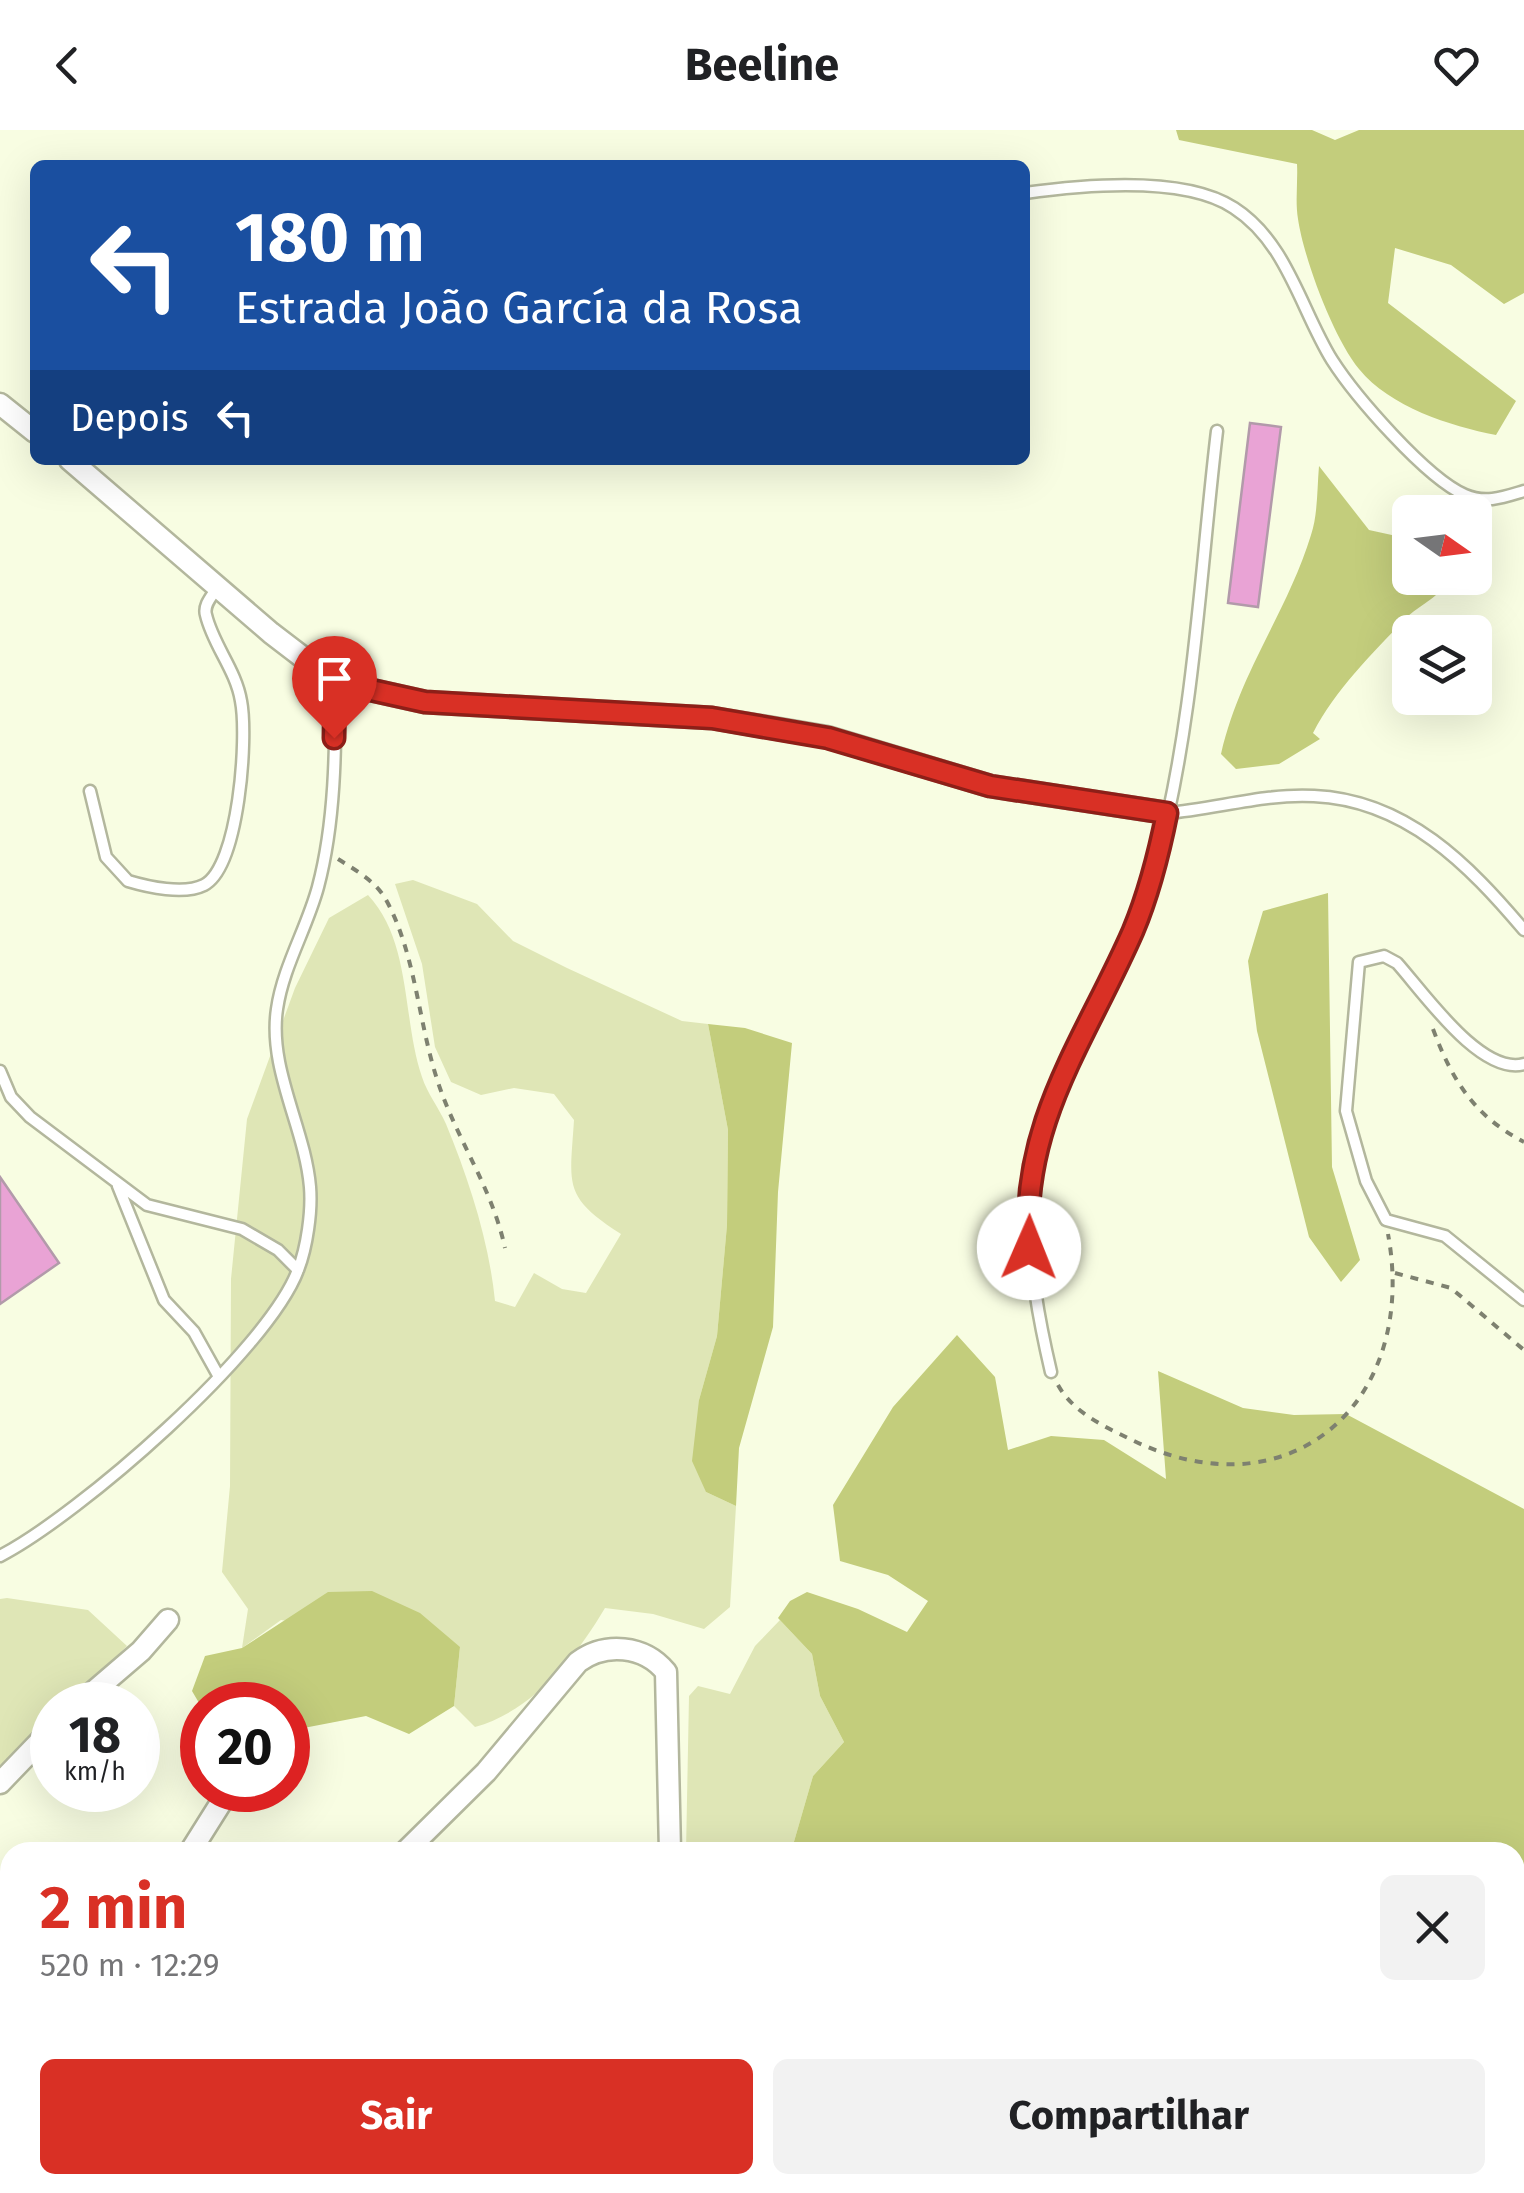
<!DOCTYPE html>
<html lang="pt">
<meta charset="utf-8">
<style>
body{margin:0;font-family:"Fira Sans",sans-serif;background:#f2f2f2;color:#202124;height:100vh;display:flex;flex-direction:column;font-size:38px;white-space:nowrap}
*{box-sizing:border-box;margin:0}
p{font-size:32px;color:#757577}
.icon{flex:none;width:55px;height:55px;fill:none;stroke:currentColor;stroke-width:2;stroke-linecap:round;stroke-linejoin:round}
.map{position:relative;flex:1;overflow:hidden}
.panel{position:absolute;left:0px;top:1712px;width:1525px;height:352px;display:flex;flex-direction:column;background:#fff;border-radius:30px 30px 0 0;box-shadow:0 10px 40px #0002}
.panel>*{flex:none}
.hud{position:absolute;left:30px;top:30px;width:1000px;height:305px;border-radius:15px;box-shadow:0 10px 40px #0002;background:#1a4fa0;color:#fff;overflow:hidden}
.needle{width:65px;rotate:104deg}
.buttons{position:absolute;left:1392px;top:365px;display:grid;gap:20px}
.buttons a{display:grid;place-items:center;width:100px;height:100px;border-radius:15px;background:#fff;box-shadow:0 10px 40px #0002;font-size:50px}
.speed{position:absolute;left:30px;top:1552px;display:flex;gap:20px;font-size:50px;font-weight:700;text-align:center}
.speed>*{display:grid;place-content:center;width:130px;height:130px;border-radius:50%;background:#fff;box-shadow:0 10px 40px #0002;line-height:1}
.speed small{font-size:25px;font-weight:400}
.speed .limit{border:15px solid #d22;background:#fff;color:#111}
.pin{position:absolute;display:grid;place-items:center;width:85px;height:85px;color:#fff;margin:-102px -42px;border-radius:50% 50% 50% 0;rotate:-45deg;box-shadow:0 0 10px #0007}
.pin .icon{rotate:45deg}
.me{position:absolute;width:110px;margin:-55px;rotate:1deg;stroke-linejoin:round;filter:drop-shadow(0 0 8px #0008)}
.turn{display:flex;align-items:center;gap:35px;height:210px;padding:0 40px;font-size:45px}
.turn .icon{width:130px;height:130px;stroke-width:2.5}
.turn b{display:block;font-size:70px;line-height:85px}
.then{display:flex;align-items:center;height:95px;padding:0 40px;background:#0003;gap:20px;font-size:38px}
.round{display:grid;place-items:center;flex:none;width:105px;height:105px;border-radius:15px;background:#f2f2f2}
.head{display:flex;align-items:center;justify-content:space-between;height:170px;padding:0 40px}
h1{font-size:60px;font-weight:700;line-height:75px;color:#d93025}
.button{display:flex;gap:20px;margin-top:auto;padding:20px 40px}
.button a{flex:1;height:115px;border-radius:15px;background:#d93025;color:#fff;font-size:40px;font-weight:700;line-height:115px;text-align:center}
.button a+a{background:#f2f2f2;color:#202124}
header{display:flex;justify-content:space-between;align-items:center;height:130px;padding:0 40px;background:#fff;font-size:45px;font-weight:700}
.map>svg:first-child{display:block}
.green{fill:#dfe6b6}
.forest{fill:#c3cd7c}
.building{fill:#e9a3d5;stroke:#b29aaa;stroke-width:2.5}
.lines{fill:none;stroke-linecap:round;stroke-linejoin:round}
.service-casing{stroke:#b3b79d;stroke-width:15}
.minor-casing{stroke:#b3b79d;stroke-width:25}
.path{stroke:#7e8170;stroke-width:4;stroke-dasharray:8 8;stroke-linecap:butt}
.service{stroke:#fff;stroke-width:10}
.minor{stroke:#fff;stroke-width:20}
.route-casing{stroke:#8d1f18;stroke-width:25}
.route{stroke:#d93025;stroke-width:18}
</style>
<header><svg class="icon" aria-label="back" viewBox="0 0 24 24"><path d="M15 5l-7 7 7 7"/></svg>Beeline<svg class="icon" aria-label="heart" viewBox="0 0 24 24"><path d="M12 20l-8-8c-3-5 5-10 8-4 3-6 11-1 8 4z"/></svg></header>
<div class="map">
<svg width="1524" height="2063" viewBox="0 0 1524 2063">
<rect width="100%" height="100%" fill="#f8fde2"/>
<path class="green" d="M413,750l64,24 36,37 54,27 115,53 26,3 20,106 -1,95 -10,111 -18,64 7,92 30,14 -6,101 -26,22 -51,-15 -48,-6c-30,51 -73,103 -130,119l-21,-21 6,-59 -179,-27 -39,28 6,-39 -26,-37 8,-86 1,-207 16,-160 48,-131 34,-70 39,-23c44,47 34,124 54,182 5,16 17,31 24,47 23,56 43,117 49,177l20,6 19,-34 28,16 24,4 35,-59c-59,-38 -51,-49 -47,-114l-20,-26 -40,-6 -33,7 -30,-13 -16,-35 -13,-83 -27,-80z
M7,1468l81,12 39,36 -59,59h-16v16l-52,53v-175z
M780,1490l32,34 8,42 24,46 -31,34 -22,76h-105l3,-156 9,-10 32,8 25,-48z
M528,2055h499l2,8h-509z"/>
<path class="forest" d="M1176,0h136l23,10 24,-10h165v163l-20,11 -53,-39 -56,-17 -7,55 128,98 -20,34c-46,-9 -106,-28 -137,-66 -26,-32 -55,-110 -61,-150 -3,-18 0,-37 -1,-55l-118,-24z
M1319,336l50,64 41,9v39h40c-9,19 -30,26 -45,41 -33,35 -70,71 -92,114l7,6 -41,25 -43,5 -15,-15c19,-83 66,-141 90,-219 7,-21 6,-47 8,-69z
M1328,763l4,274 28,93 -19,22 -32,-45 -52,-206 -9,-70 15,-50z
M708,894l37,4 47,15 -14,149 -5,135 -34,121 -3,58 -30,-14 -14,-31 7,-61 18,-64 10,-111 1,-95z
M957,1205l38,42 13,73 43,-14 53,4 62,39 -8,-108 85,37 51,7 52,-1 178,95v374l-9,6v-37h-724l22,-76 31,-34 -24,-46 -8,-42 -34,-36 12,-17 17,-9 51,17 49,23 21,-31 -40,-26 -48,-14 -7,-56 60,-98z
M372,1461l48,22 40,34 -6,59 -45,28 -43,-18 -78,15v-26l-86,3 -10,-17 13,-35 37,-8 86,-56z
M1515,1869l9,6v188h-495l-2,-8h488z"/>
<path class="building" d="M1250,293l31,4 -23,180 -30,-4z
M0,1047l59,86 -59,41z"/>
<g class="lines">
<g class="service-casing">
<path id="service" d="M1025,63c58,-8 159,-18 209,15 53,34 67,102 98,152 23,36 94,118 133,135 21,9 39,2 59,-4
M90,661l16,66 22,24c20,6 56,14 76,4 35,-18 44,-148 37,-184 -5,-31 -28,-56 -35,-86 -3,-10 6,-19 11,-27
M1167,683c48,-4 100,-20 147,-17 92,4 155,69 210,134
M1524,934c-43,12 -100,-71 -127,-101l-13,-7 -25,6 -13,149 20,70 20,39 59,16 79,64
M0,941l11,26 19,20 117,88 95,24 36,21 20,20
M118,1056l46,114 30,32 24,43
M1051,1242c-26,-111 -34,-197 13,-304 30,-70 73,-133 93,-208 37,-138 43,-287 60,-429
M0,1426c79,-41 267,-204 298,-286 9,-23 14,-59 12,-83 -5,-59 -42,-118 -33,-178 6,-42 30,-81 41,-122 17,-64 18,-138 17,-204"/>
</g>
<g class="minor-casing">
<path id="minor" d="M0,274l35,28
M70,330l201,173 64,49 90,20 287,16 115,19 163,49 177,27
M78,1575l63,-54 27,-31
M0,1653l52,-54
M190,1722l39,-62
M405,1722l81,-80 92,-110c27,-20 66,-17 88,10l4,180
M0,1899l10,1
M484,2063l7,-8"/>
</g>
<path class="path" d="M338,729c17,11 36,21 47,39 30,53 33,121 51,178 19,62 55,108 69,172
M1433,899c19,51 41,87 91,113
M1395,1143l56,15 73,62
M1058,1255c15,27 45,41 72,54 160,79 289,-37 258,-205"/>
<use href="#service" class="service"/>
<use href="#minor" class="minor"/>
</g>
<g class="lines">
<g class="route-casing">
<path id="route" d="M334,608l1,-56 90,20 287,16 116,20 162,48 177,27c-8,40 -18,80 -34,118 -47,108 -113,192 -104,317"/>
</g>
<use href="#route" class="route"/>
</g>
</svg>
<div class="buttons">
<a><svg class="needle" viewBox="-14 -14 28 28"><path d="M0-13l5 13h-10z" fill="#e53935"/><path d="M0 13l5-13h-10z" fill="#757577"/></svg></a>
<a><svg class="icon" aria-label="layers" viewBox="0 0 24 24"><path d="M12 4l9 5-9 5-9-5zM3 14l9 5 9-5"/></svg></a>
</div>
<div class="speed"><div>18<small>km/h</small></div><div class="limit">20</div></div>
<div class="pin" style="left:334px;top:608px;background:#d93025"><svg class="icon" aria-label="arrive" viewBox="0 0 24 24"><path d="M6 21V4h12l-3 4 3 4H6"/></svg></div>
<svg class="me" style="left:1029px;top:1118px" viewBox="-20 -20 40 40"><circle r="19" fill="#fff"/><path d="M0-13L10 11 0 6-10 11z" fill="#d93025"/></svg>
<div class="hud">
<div class="turn"><svg class="icon" aria-label="left" viewBox="0 0 24 24"><path d="M17 20v-9H6M10 6l-5 5 5 5"/></svg><div><b>180 m</b>Estrada João García da Rosa</div></div>
<div class="then">Depois<svg class="icon" aria-label="left" viewBox="0 0 24 24"><path d="M17 20v-9H6M10 6l-5 5 5 5"/></svg></div>
</div>
<section class="panel">
<div class="head"><div><h1>2 min</h1><p>520 m · 12:29</p></div><a class="round"><svg class="icon" aria-label="close" viewBox="0 0 24 24"><path d="M6 6l12 12M18 6L6 18"/></svg></a></div>
<div class="button"><a>Sair</a><a>Compartilhar</a></div>
</section>
</div>
